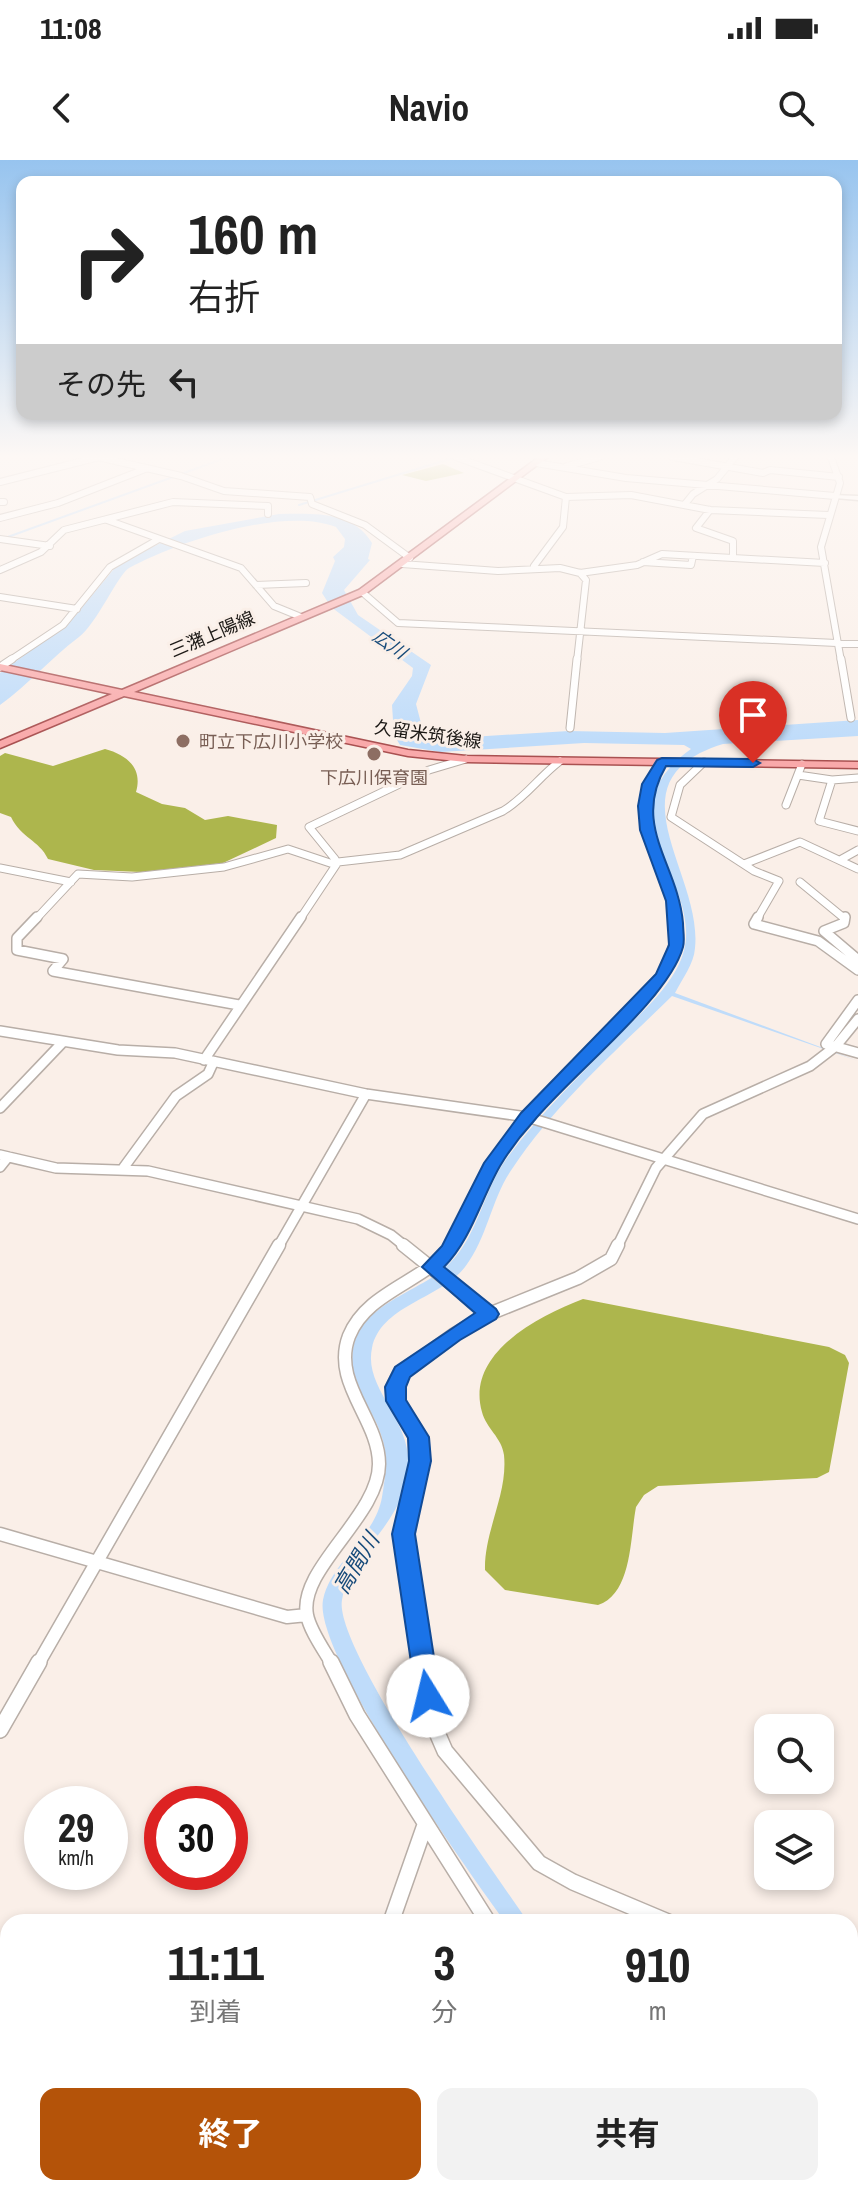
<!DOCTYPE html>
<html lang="ja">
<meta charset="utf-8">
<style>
body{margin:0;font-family:"Archivo Narrow","Noto Sans JP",sans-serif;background:#f2f2f2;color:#222;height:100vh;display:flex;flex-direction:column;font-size:30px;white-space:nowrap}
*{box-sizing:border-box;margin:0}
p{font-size:26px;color:#767676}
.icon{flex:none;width:44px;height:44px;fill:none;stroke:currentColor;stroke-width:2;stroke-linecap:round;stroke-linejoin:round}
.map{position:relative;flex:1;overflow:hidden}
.side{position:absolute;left:0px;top:1754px;width:858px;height:282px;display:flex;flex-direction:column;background:#fff;border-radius:24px 24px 0 0;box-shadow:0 4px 12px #0003}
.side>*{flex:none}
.top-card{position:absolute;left:16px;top:16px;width:826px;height:244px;border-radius:16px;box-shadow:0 4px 12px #0003;background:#fff;color:#222;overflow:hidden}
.controls{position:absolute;left:754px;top:1554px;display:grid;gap:16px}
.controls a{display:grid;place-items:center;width:80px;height:80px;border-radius:16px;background:#fff;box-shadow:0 4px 12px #0003;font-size:40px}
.speed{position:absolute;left:24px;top:1626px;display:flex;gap:16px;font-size:40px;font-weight:700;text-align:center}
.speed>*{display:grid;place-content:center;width:104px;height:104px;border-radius:50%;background:#fff;box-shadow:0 4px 12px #0003;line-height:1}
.speed small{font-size:20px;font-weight:400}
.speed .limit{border:12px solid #d22;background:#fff;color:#111}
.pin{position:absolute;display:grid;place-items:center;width:68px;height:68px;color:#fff;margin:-82px -34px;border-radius:50% 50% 50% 0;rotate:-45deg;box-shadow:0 0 8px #0007}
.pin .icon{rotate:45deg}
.me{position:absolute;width:88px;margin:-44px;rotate:351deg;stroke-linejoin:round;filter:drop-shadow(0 0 6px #0008)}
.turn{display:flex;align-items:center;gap:28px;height:168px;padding:0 40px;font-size:36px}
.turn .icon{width:104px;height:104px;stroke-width:2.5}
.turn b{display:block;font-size:56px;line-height:68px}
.then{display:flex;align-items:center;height:76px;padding:0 40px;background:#0003;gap:16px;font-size:30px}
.eta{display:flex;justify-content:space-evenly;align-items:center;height:136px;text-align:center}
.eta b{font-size:48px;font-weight:700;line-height:56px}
.button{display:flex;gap:16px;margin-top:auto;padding:16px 40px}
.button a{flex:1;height:92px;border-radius:16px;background:#b45309;color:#fff;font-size:32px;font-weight:700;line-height:92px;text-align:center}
.button a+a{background:#f2f2f2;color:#222}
.status{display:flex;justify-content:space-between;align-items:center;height:56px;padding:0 40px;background:#fff;direction:ltr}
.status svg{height:22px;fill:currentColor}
header{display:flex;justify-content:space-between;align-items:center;height:104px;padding:0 40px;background:#fff;font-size:36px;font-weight:700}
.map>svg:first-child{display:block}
.forest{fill:#adb64d}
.water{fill:#bfdcfa}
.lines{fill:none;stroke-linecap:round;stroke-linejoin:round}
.stream{stroke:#bfdcfa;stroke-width:2}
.minor-far4-casing{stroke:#b8aea7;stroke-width:8}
.minor-far3-casing{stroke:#b8aea7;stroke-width:9}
.minor-far2-casing{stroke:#b8aea7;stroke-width:12}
.minor-far1-casing{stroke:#b8aea7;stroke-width:15}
.minor-casing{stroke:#b8aea7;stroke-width:18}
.tertiary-casing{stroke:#b8aea7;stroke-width:3}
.primary-casing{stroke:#a95151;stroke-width:3}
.minor-far4{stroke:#fff;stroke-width:6}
.minor-far3{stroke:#fff;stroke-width:7}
.minor-far2{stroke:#fff;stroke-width:9}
.minor-far1{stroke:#fff;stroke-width:12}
.minor{stroke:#fff;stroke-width:15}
.tertiary{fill:#fff;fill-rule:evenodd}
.primary{fill:#f9a9aa;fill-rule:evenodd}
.route{fill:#1a73e8;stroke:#114b97;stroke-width:2}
.education-dot{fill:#8d6e63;stroke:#faefe8;stroke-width:3}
.labels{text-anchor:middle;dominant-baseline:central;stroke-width:6;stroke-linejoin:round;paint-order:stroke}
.far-street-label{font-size:18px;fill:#1b1815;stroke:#faefe8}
.far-water-label{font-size:18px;font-style:italic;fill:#174b7a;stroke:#faefe8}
.far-education-label{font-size:18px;fill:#785e54;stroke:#faefe8;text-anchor:start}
.water-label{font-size:22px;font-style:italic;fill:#174b7a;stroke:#faefe8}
</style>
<div class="status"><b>11:08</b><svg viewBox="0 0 49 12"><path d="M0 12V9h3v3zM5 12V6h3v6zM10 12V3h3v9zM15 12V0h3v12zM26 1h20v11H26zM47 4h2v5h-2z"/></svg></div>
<header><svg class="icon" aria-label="back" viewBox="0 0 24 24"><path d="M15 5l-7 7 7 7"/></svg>Navio<svg class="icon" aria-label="search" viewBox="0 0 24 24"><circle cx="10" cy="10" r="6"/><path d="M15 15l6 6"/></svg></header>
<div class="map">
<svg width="858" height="2035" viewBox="0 0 858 2035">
<rect width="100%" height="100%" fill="#faefe8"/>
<path class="forest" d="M443,304l21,9 -38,8 -24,-6z
M105,589c22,6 38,19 31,43l26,12 23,4 20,12 23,-4 49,9 -1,13 -53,25 -82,9 -47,-2 -46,-11c-9,-19 -27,-21 -37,-42l-11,-4v-57l5,-3 48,13z
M583,1139l246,48 16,8 4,8 -20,109 -12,6 -159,8 -14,9 -8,12c-6,31 -4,87 -38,98l-93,-15 -20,-20c-1,-39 23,-76 19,-115 -2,-17 -18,-27 -22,-43 -17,-59 57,-96 101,-113z"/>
<path class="water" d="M279,354c34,0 73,-4 93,29l-4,16 2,1 -26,30 14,25 73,50 -15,39 6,23 33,11 114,-7 96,2 193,-13v16l-135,8c-117,36 -20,129 -28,204 -1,16 -13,31 -20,45l183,68 -186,-65c-55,54 -117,108 -160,173 -21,30 -24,68 -47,98 -25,32 -84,38 -93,81 -9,42 42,72 36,124 -6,53 -58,81 -66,128 -9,48 152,272 186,322h-23c-37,-51 -192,-268 -182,-322 8,-39 52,-62 59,-103 3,-18 6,-37 1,-56 -8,-32 -36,-56 -30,-92 9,-48 68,-56 97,-86 28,-28 34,-74 57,-105 34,-46 75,-84 114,-125 20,-20 41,-38 55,-63 46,-79 -85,-150 15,-221l-7,-4 -100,-2 -144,9 -40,-7 -6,-10 -2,-30 20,-29 1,-8 -82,-61 -9,-14 13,-32 -2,-4 11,-10 1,-8 -9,-12c-53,-21 -159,15 -207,41 -10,5 -33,57 -50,69 -28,21 -50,47 -79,68v-32l70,-51 48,-58 67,-33z"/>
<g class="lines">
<path class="stream" d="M299,345l157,-48
M5,378l223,-81"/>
<g class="minor-far4-casing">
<path id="minor-far4" d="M98,297l83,19 43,15 86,6 2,7 53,21 45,33
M456,297l110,40 65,-2 79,15 118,5
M673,297l90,16 7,-3 69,7
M831,297l9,26 -19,64 20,114
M536,303l90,15 209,18
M567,306l33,-9
M0,322l99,-25
M0,342h4
M685,344l8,-10 24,-15 18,-22
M710,350l-14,18 37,13v17
M0,358l58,-15 87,-34
M107,360l134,48 33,38 27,11
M0,379l50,7
M643,402l48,3 2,-9
M402,404l96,7 62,-3 20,5 57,-8 25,-11 163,9
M534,406l29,-39 3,-30
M0,410l41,-18 23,-22 109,-28 95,4v8
M256,425l50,-2
M362,432l36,31 460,21
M0,437l77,12
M9,501l54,-36 47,-58 49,-28
M577,501l9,-81 -6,-7"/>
</g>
<g class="minor-far3-casing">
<path id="minor-far3" d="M841,499l10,59
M0,507l12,-8
M570,568l7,-69
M662,602c-40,74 7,90 13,157
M704,602l-24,23 -9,32 83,54 25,10 -22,38
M798,615l34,5 26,-2
M832,620l-13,41 39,10
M786,645l16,-41
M335,699l-26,-32 120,-57 37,-11
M840,700l18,-10
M744,704l56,-22 58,27
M0,708l71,14
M800,722l45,37
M36,759l42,-45 54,3 92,-10 64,-18 48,16
M300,759l38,-57 62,-7 103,-44c22,-13 36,-34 57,-50"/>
</g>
<g class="minor-far2-casing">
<path id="minor-far2" d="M37,757l-20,21v12l46,9 -10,12 186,34
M758,757l-4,7 64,17 40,29
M845,757l-1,6 -20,8 34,29
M858,840l-32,44 32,9
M0,871l118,19 57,3 191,41 161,23 331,102
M204,900l97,-143
M0,948l62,-65
M0,995l56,13 92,3 210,48 33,16 15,12
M0,1007l8,-10
M124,1007l52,-71 32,-22 5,-11
M278,1087l88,-153
M452,1087l35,-75 24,-34 57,-66 83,-80 18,-29 7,-26 -1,-20
M617,1087l39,-79 47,-54 107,-48 26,-20 22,-27"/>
</g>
<g class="minor-far1-casing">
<path id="minor-far1" d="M403,1085l86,69
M0,1374l287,83 20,-2
M38,1504l241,-419
M332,1504c-8,-14 -22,-33 -25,-49 -9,-46 72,-99 72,-151 0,-45 -48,-81 -30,-128 18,-45 76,-54 104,-91
M423,1504l-20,-130 17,-73 -2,-24 -22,-36 -1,-14 7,-15 51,-37 36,-21 89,-36 33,-19 7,-14"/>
</g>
<g class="minor-casing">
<path id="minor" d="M331,1502l26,53 131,207
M423,1502l9,59 13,30 94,112 34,19 95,40
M0,1570l39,-68
M391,1762l34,-97
M652,2028l4,7
M843,2028l2,7
M296,2035l2,-7"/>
</g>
<g class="tertiary-casing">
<path id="tertiary" d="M833,335l25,1v4l-23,-2 -3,-2z"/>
</g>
<g class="primary-casing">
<path id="primary" d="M539,297h9l-183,137 -231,98 274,58 58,6 392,6v6l-392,-6 -58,-6 -284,-60 -124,52v-7l112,-47 -112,-24v-6l122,26 237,-100z"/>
</g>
<use href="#minor-far4" class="minor-far4"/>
<use href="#minor-far3" class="minor-far3"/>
<use href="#minor-far2" class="minor-far2"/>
<use href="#minor-far1" class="minor-far1"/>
<use href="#minor" class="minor"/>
<use href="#tertiary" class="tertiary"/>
<use href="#primary" class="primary"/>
</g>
<linearGradient id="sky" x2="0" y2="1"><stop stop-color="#97c4ef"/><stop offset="0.51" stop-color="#fdf8f5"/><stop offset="1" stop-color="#fdf8f5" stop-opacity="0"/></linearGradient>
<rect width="858" height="582" fill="url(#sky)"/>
<path class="route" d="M662,598l91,1 7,4 -7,4 -87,-1c-35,60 12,98 17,157 0,8 2,17 0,24 -14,52 -113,129 -150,175 -12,13 -24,29 -33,44 -19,33 -29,74 -56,101l52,42 3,5 -3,5 -36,21 -50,37 -4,10v13l23,37 2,24 -16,73 25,162 -3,7 -9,4 -9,-4 -3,-7 -24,-162 17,-73 -1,-23 -22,-37 -1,-14 10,-20 80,-54 -53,-46 20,-21 42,-83 37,-50 135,-139 13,-29 -3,-44 -26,-71 -2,-24 4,-22 15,-24z"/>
<g class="education-dot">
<circle cx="183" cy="581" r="8"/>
<circle cx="374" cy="594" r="8"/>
</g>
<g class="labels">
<g class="far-street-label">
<text transform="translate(212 474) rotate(-23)">三潴上陽線</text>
<text transform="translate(428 574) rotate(8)">久留米筑後線</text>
</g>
<g class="far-water-label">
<text transform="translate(390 484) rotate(35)">広川</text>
</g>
<g class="far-education-label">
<text x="199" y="581">町立下広川小学校</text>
<text x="374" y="617" text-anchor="middle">下広川保育園</text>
</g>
<g class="water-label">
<text transform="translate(356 1403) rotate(-59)">高間川</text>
</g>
</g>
</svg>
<div class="controls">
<a><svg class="icon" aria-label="search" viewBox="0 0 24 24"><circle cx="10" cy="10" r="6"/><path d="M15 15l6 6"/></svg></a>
<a><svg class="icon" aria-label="layers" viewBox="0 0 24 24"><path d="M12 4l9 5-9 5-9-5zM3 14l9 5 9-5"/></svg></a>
</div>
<div class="speed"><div>29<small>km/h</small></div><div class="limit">30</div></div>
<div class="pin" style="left:753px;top:603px;background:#d93025"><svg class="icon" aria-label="arrive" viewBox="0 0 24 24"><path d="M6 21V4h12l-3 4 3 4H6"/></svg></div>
<svg class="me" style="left:428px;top:1536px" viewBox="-20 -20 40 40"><circle r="19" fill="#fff"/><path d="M0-13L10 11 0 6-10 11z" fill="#1a73e8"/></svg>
<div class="top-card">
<div class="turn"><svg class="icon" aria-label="right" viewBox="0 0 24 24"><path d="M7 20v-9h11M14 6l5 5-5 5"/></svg><div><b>160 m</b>右折</div></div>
<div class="then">その先<svg class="icon" aria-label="left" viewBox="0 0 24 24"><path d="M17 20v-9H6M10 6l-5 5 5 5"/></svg></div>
</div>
<section class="side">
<div class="eta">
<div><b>11:11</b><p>到着</p></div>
<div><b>3</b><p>分</p></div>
<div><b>910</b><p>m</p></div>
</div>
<div class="button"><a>終了</a><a>共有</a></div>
</section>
</div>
